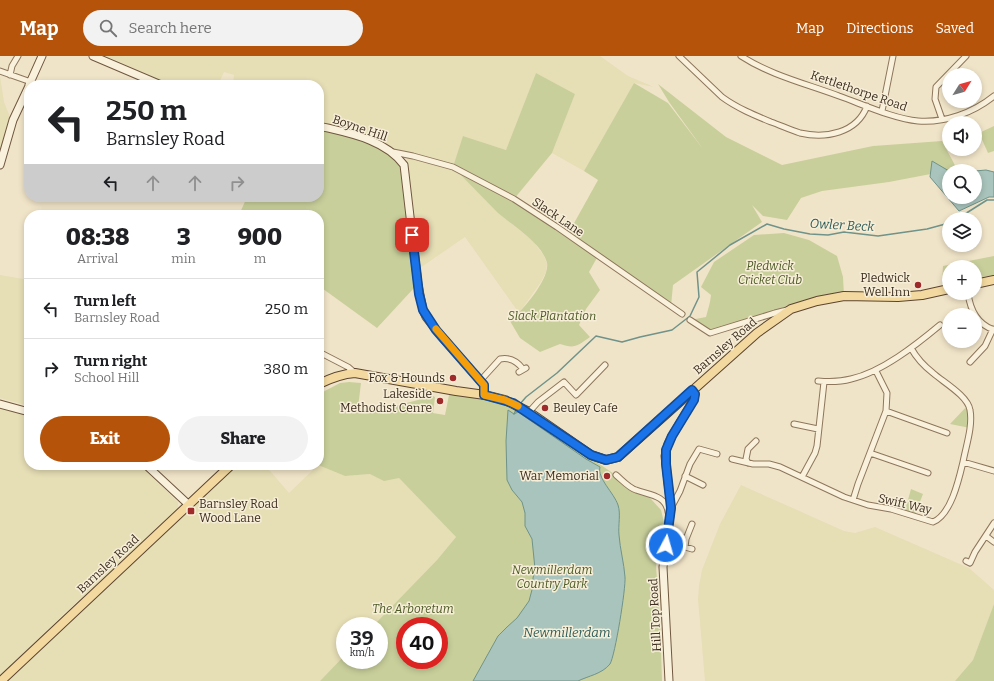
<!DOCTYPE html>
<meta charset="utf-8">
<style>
body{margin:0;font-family:Bitter,serif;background:#f2f2f2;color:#202124;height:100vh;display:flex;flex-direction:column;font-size:15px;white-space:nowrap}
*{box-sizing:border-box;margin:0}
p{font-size:13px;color:#757577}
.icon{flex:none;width:22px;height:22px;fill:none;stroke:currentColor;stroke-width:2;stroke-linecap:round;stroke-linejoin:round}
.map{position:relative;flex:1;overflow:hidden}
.side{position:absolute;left:24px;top:154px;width:300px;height:260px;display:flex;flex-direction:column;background:#fff;border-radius:16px;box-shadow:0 2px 6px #0003}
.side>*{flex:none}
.hud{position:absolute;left:24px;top:24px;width:300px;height:122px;border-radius:16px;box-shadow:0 2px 6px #0003;background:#fff;color:#202124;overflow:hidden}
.needle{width:26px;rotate:53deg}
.controls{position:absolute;left:942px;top:12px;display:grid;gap:8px}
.controls a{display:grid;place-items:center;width:40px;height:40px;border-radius:50%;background:#fff;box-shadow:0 2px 6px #0003;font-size:20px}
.speed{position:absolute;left:336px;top:561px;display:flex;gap:8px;font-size:20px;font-weight:700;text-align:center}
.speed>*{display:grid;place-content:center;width:52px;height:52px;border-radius:50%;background:#fff;box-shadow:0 2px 6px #0003;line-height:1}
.speed small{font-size:10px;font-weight:400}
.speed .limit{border:6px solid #d22;background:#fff;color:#111}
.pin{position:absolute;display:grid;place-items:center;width:34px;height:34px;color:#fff;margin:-17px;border-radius:8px;box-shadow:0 2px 6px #0006}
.me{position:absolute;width:44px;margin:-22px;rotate:6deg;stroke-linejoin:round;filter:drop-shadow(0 0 3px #0008)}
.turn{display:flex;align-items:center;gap:14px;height:84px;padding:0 16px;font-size:18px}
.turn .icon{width:52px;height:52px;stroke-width:2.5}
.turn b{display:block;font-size:28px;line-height:34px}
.lanes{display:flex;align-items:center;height:38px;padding:0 16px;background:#0003;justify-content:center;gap:20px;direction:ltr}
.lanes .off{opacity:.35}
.eta{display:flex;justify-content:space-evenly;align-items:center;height:68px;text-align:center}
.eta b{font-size:24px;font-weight:800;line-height:28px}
.primary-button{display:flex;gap:8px;margin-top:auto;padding:8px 16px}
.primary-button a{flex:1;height:46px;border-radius:24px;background:#b45309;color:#fff;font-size:16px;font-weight:800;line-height:46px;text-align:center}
.primary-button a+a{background:#f2f2f2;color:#202124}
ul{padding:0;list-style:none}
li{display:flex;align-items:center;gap:12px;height:60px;padding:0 16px;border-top:1px solid #e0e0e0}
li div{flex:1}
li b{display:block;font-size:15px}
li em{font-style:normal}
header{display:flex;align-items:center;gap:24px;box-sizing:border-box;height:56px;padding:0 20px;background:#b45309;color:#fff}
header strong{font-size:19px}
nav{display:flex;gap:22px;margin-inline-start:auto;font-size:14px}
.search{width:280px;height:36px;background:#f2f2f2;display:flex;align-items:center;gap:10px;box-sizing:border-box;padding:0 14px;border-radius:22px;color:#757577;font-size:15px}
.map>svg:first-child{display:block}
.farmland{fill:#e6deb5}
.green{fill:#c9cf9b;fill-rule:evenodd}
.water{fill:#a9c4bc;stroke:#6f938a}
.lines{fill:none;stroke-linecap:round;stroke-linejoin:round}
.stream{stroke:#6f938a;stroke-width:1.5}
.street-casing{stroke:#8d765c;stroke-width:7}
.secondary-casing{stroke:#6f573f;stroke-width:9}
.primary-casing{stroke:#5b4430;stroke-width:10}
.street{stroke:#faf1dc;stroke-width:5}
.secondary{stroke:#faf1dc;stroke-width:7}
.primary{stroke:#f3d9a0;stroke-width:8}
.route-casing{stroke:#114b97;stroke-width:10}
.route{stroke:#1a73e8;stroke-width:7}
.slow{stroke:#f59e0b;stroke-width:7}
.poi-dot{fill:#9e2a2b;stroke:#f7eed8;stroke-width:1.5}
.labels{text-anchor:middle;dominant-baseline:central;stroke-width:3;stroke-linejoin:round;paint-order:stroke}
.street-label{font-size:12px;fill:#3d2e20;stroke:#f7eed8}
.park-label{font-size:12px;font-style:italic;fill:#4d5a26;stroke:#f7eed8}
.poi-label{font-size:12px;fill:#3d2e20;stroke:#f7eed8;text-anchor:end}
.water-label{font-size:13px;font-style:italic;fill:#2f5d5a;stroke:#f7eed8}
</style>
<header>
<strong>Map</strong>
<div class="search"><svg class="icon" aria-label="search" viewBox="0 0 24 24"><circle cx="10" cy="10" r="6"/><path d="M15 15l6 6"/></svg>Search here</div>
<nav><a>Map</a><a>Directions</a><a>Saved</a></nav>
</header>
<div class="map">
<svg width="994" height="625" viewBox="0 0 994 625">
<rect width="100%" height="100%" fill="#f0e4c8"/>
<path class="farmland" d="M106,0h494l28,20 26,11 -20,-4 -50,88 -32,-18 23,-59 -39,-21 -30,77 -43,-14 35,77 35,28 11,15 3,8 -1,8 -5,10 -22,31 -54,-76 -48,33 -13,-105 3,-6 2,-2 -90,-31v-41h-86l1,-10 -10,-3 -6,13h-46z
M0,20l4,26 6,15 -10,36z
M0,219l29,5v126l-29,-8z
M0,352l29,7v50h111l38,37v8l-111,101 -67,65z
M231,409h34l24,28 29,-28 27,11 25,-2 29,4 57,59 -19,23 -64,66h-28v29l-25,26h-319z
M741,429l103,46 11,2 20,-6 94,41 25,22v14l-21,56 -18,21h-250l-7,-82 1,-13 3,-16 18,-46z"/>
<path class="green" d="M536,17l39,21 -23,59 -38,46 54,35 30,-54 -14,-9 50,-88 34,20 35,46 -34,-47 -11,-18 68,53 56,28 91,-19 69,-5 15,28 -68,13 -67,9 -21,7 -14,22 -24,-4 -11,-11 10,17 -89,63 -2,21 -73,-50 -9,16 11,18 -14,19 -7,16 11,12c-13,9 -15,12 -30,7l-20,8 -20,-14 -10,-17c12,-10 40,-42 37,-58 -5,-20 -34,-37 -49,-50 -15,-15 -30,-31 -45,-46l10,-31 43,14z
M319,70l54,16 31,23 15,129 -5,-6 -37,40 -58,-42v-71h-80l8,-18h72z
M994,70v25l-6,2 -9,-20z
M784,177l25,7 28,16 6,21 1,19 -134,37 -20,-13 16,-3 4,-15 1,-7 -10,-8 13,-25 40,-27z
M994,200v19l-19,3v-11h-26v16l-7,1 1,-18z
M349,326l12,1 -3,25 41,-3 34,-9 2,1 -2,16 12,2 5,-25 22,3 5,6 28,1 146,99 10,11 3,12 -8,44 4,53 2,62h-342l25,-26v5h34v-34h-6l64,-66 19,-23 -57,-59 -15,3 -14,-7 -25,2 -27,-11 1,-71 21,-11zM405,570h34v34h-34z
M968,349l2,23 -20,-4z
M911,433l12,5 -9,23 -10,-3z
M994,548v77h-39l18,-21z"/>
<path class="water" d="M932,105l17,10v26h26v-26l11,-1 8,2v25h-5l-30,14 -29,-34z
M508,354l6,4 4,-2 68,47 14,8c-3,11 14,26 18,38 3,9 0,20 1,30 1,14 5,28 6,42 1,11 -10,79 -15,87 -8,10 -22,12 -32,17h-105l25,-45 9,-9 10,-9 12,-17 4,-15v-8l2,-9 -3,-30 -7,-13v-13l-3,-11 -10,-12 -5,-10 -1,-39z"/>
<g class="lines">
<path class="stream" d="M957,163l30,-19h7
M520,348l6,-7 31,-24 39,-37 26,6 18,-5 32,-7 18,-14 9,-19 -2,-25 33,-27 37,-21 17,5 26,5 18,1 16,-3 34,4 49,-7 22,-6
M514,358l3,-6"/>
<g class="street-casing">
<path id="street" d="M679,0l43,41c15,11 32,18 49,25 9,3 19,8 29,11 26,6 57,0 67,-27
M741,0c29,19 66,28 98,40 23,8 55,23 79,25 27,2 55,-8 76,-25
M0,15l31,11
M10,19l2,-9 6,-10
M882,55l11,-55
M942,63l-7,-20 1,-12 30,-31
M393,96l20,4 40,11 61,32 43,28 125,87
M968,237c2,16 9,31 26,37
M690,264l20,13 65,-20 12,-3
M911,292c5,9 13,18 22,25 10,9 35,23 37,37 3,16 -4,36 -7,52
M319,296l29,15 7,6
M970,306l15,-16 8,-17
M519,316l7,-4
M480,325l20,-22c10,-2 17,2 23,10
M818,325c11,1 22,1 33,-2 31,-7 65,-34 89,-54
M886,355l61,22
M529,356l9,-10 26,-20 12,13 29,-30
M794,368l24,5
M870,397l58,20
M732,403l21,5h16l11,3 64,30 24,8 23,4 42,13c18,-7 26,-43 30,-60l31,9
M748,407l-2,-4 2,-10 8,-8
M616,419c6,5 13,13 20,15 13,5 30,5 32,22
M685,420l18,9
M802,421l13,-24 2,-7 7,-64
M853,444l5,-16 28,-73 1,-18 -11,-22
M671,452l9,-17 10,-27 9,-15 18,5
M667,478l19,5
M986,480l8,6
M692,493l-7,-2 1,-8 6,-15
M966,505l4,2 5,-11 19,-29"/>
</g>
<g class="secondary-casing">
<path id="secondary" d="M93,0l68,29
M29,29l13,-29
M319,70c29,7 66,13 85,39l14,120 5,25 3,7 15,19 43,49 1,10
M0,109l13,-45 16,-34
M0,348l29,8
M146,409l43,40
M669,625l-6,-114 8,-59 -6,-52 3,-12 4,-8 22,-37 1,-5 -3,-4"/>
</g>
<g class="primary-casing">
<path id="primary" d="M975,228l19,-4
M319,328c12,-6 23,-10 36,-11l101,18 29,4 20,5 24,12 62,43 15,5 12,-3 139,-124 34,-24 26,-8 27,-5 54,1 24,-2 27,-6
M1,625l230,-216"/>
</g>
<use href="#street" class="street"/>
<use href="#secondary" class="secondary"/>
<use href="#primary" class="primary"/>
</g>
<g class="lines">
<g class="route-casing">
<path id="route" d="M412,179l7,59 4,16 13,20 48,55v10l29,8 78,52 15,5 12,-3 74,-67 3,4 -1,6 -22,36 -6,14v14l5,44 -5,37"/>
</g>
<use href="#route" class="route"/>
<path class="slow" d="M436,273l48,56v10l21,5 13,6"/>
</g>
<g class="poi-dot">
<circle cx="918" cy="229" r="4"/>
<circle cx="453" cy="322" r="4"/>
<circle cx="440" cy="345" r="4"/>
<circle cx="545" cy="352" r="4"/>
<circle cx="607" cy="420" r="4"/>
<rect x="187" y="451" width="8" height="8" rx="2"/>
</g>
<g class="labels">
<g class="street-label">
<text transform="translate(859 35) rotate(19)">Kettlethorpe Road</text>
<text transform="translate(360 72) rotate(19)">Boyne Hill</text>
<text transform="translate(558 161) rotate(34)">Slack Lane</text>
<text transform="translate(725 290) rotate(-41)">Barnsley Road</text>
<text transform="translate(905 448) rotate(13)">Swift Way</text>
<text transform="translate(108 508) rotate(-43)">Barnsley Road</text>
<text transform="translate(655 559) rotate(-93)">Hill Top Road</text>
</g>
<g class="park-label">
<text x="770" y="210">Pledwick<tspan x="770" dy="14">Cricket Club</tspan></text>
<text x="552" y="260">Slack Plantation</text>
<text x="552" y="514">Newmillerdam<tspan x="552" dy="14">Country Park</tspan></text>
<text x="413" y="553">The Arboretum</text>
</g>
<g class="poi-label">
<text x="910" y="222">Pledwick<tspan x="910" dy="14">Well Inn</tspan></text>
<text x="445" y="322">Fox &amp; Hounds</text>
<text x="432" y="338">Lakeside<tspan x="432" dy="14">Methodist Cenre</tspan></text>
<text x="553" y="352" text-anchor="start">Beuley Cafe</text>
<text x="599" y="420">War Memorial</text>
<text x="199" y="448" text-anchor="start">Barnsley Road<tspan x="199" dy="14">Wood Lane</tspan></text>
</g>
<g class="water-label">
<text transform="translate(842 169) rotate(3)">Owler Beck</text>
<text x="567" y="576">Newmillerdam</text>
</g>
</g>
</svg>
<div class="controls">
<a><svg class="needle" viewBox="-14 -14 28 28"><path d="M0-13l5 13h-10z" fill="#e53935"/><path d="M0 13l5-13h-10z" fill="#757577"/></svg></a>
<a><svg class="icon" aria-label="sound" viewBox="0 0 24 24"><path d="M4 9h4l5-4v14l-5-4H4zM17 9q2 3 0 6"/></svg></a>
<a><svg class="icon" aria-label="search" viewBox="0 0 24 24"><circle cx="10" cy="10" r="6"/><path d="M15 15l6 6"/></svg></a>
<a><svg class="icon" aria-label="layers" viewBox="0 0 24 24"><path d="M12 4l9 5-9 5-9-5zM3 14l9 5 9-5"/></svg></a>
<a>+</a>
<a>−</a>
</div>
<div class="speed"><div>39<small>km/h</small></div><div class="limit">40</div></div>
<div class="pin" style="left:412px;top:179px;background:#d93025"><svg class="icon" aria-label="arrive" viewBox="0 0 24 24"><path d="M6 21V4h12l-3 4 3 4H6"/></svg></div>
<svg class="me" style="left:666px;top:489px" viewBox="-20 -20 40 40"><circle r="17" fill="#1a73e8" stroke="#fff" stroke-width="3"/><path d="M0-11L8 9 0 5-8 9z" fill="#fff"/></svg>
<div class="hud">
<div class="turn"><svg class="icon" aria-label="left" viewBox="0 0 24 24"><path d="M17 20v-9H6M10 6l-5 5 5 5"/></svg><div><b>250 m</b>Barnsley Road</div></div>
<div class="lanes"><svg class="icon" aria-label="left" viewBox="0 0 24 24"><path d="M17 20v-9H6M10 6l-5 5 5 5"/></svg><svg class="icon off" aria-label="ahead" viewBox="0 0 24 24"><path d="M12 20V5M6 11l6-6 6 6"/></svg><svg class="icon off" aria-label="ahead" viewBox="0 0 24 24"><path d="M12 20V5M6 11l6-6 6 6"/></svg><svg class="icon off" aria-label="right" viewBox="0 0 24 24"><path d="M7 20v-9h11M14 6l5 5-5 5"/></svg></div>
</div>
<section class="side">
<div class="eta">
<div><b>08:38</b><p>Arrival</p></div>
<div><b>3</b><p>min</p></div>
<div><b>900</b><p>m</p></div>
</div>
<ul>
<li><svg class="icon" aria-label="left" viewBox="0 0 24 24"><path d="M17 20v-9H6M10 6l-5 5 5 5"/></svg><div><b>Turn left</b><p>Barnsley Road</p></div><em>250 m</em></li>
<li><svg class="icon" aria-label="right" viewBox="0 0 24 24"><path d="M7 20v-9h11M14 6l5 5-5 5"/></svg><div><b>Turn right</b><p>School Hill</p></div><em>380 m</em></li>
</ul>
<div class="primary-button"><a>Exit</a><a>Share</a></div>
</section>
</div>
